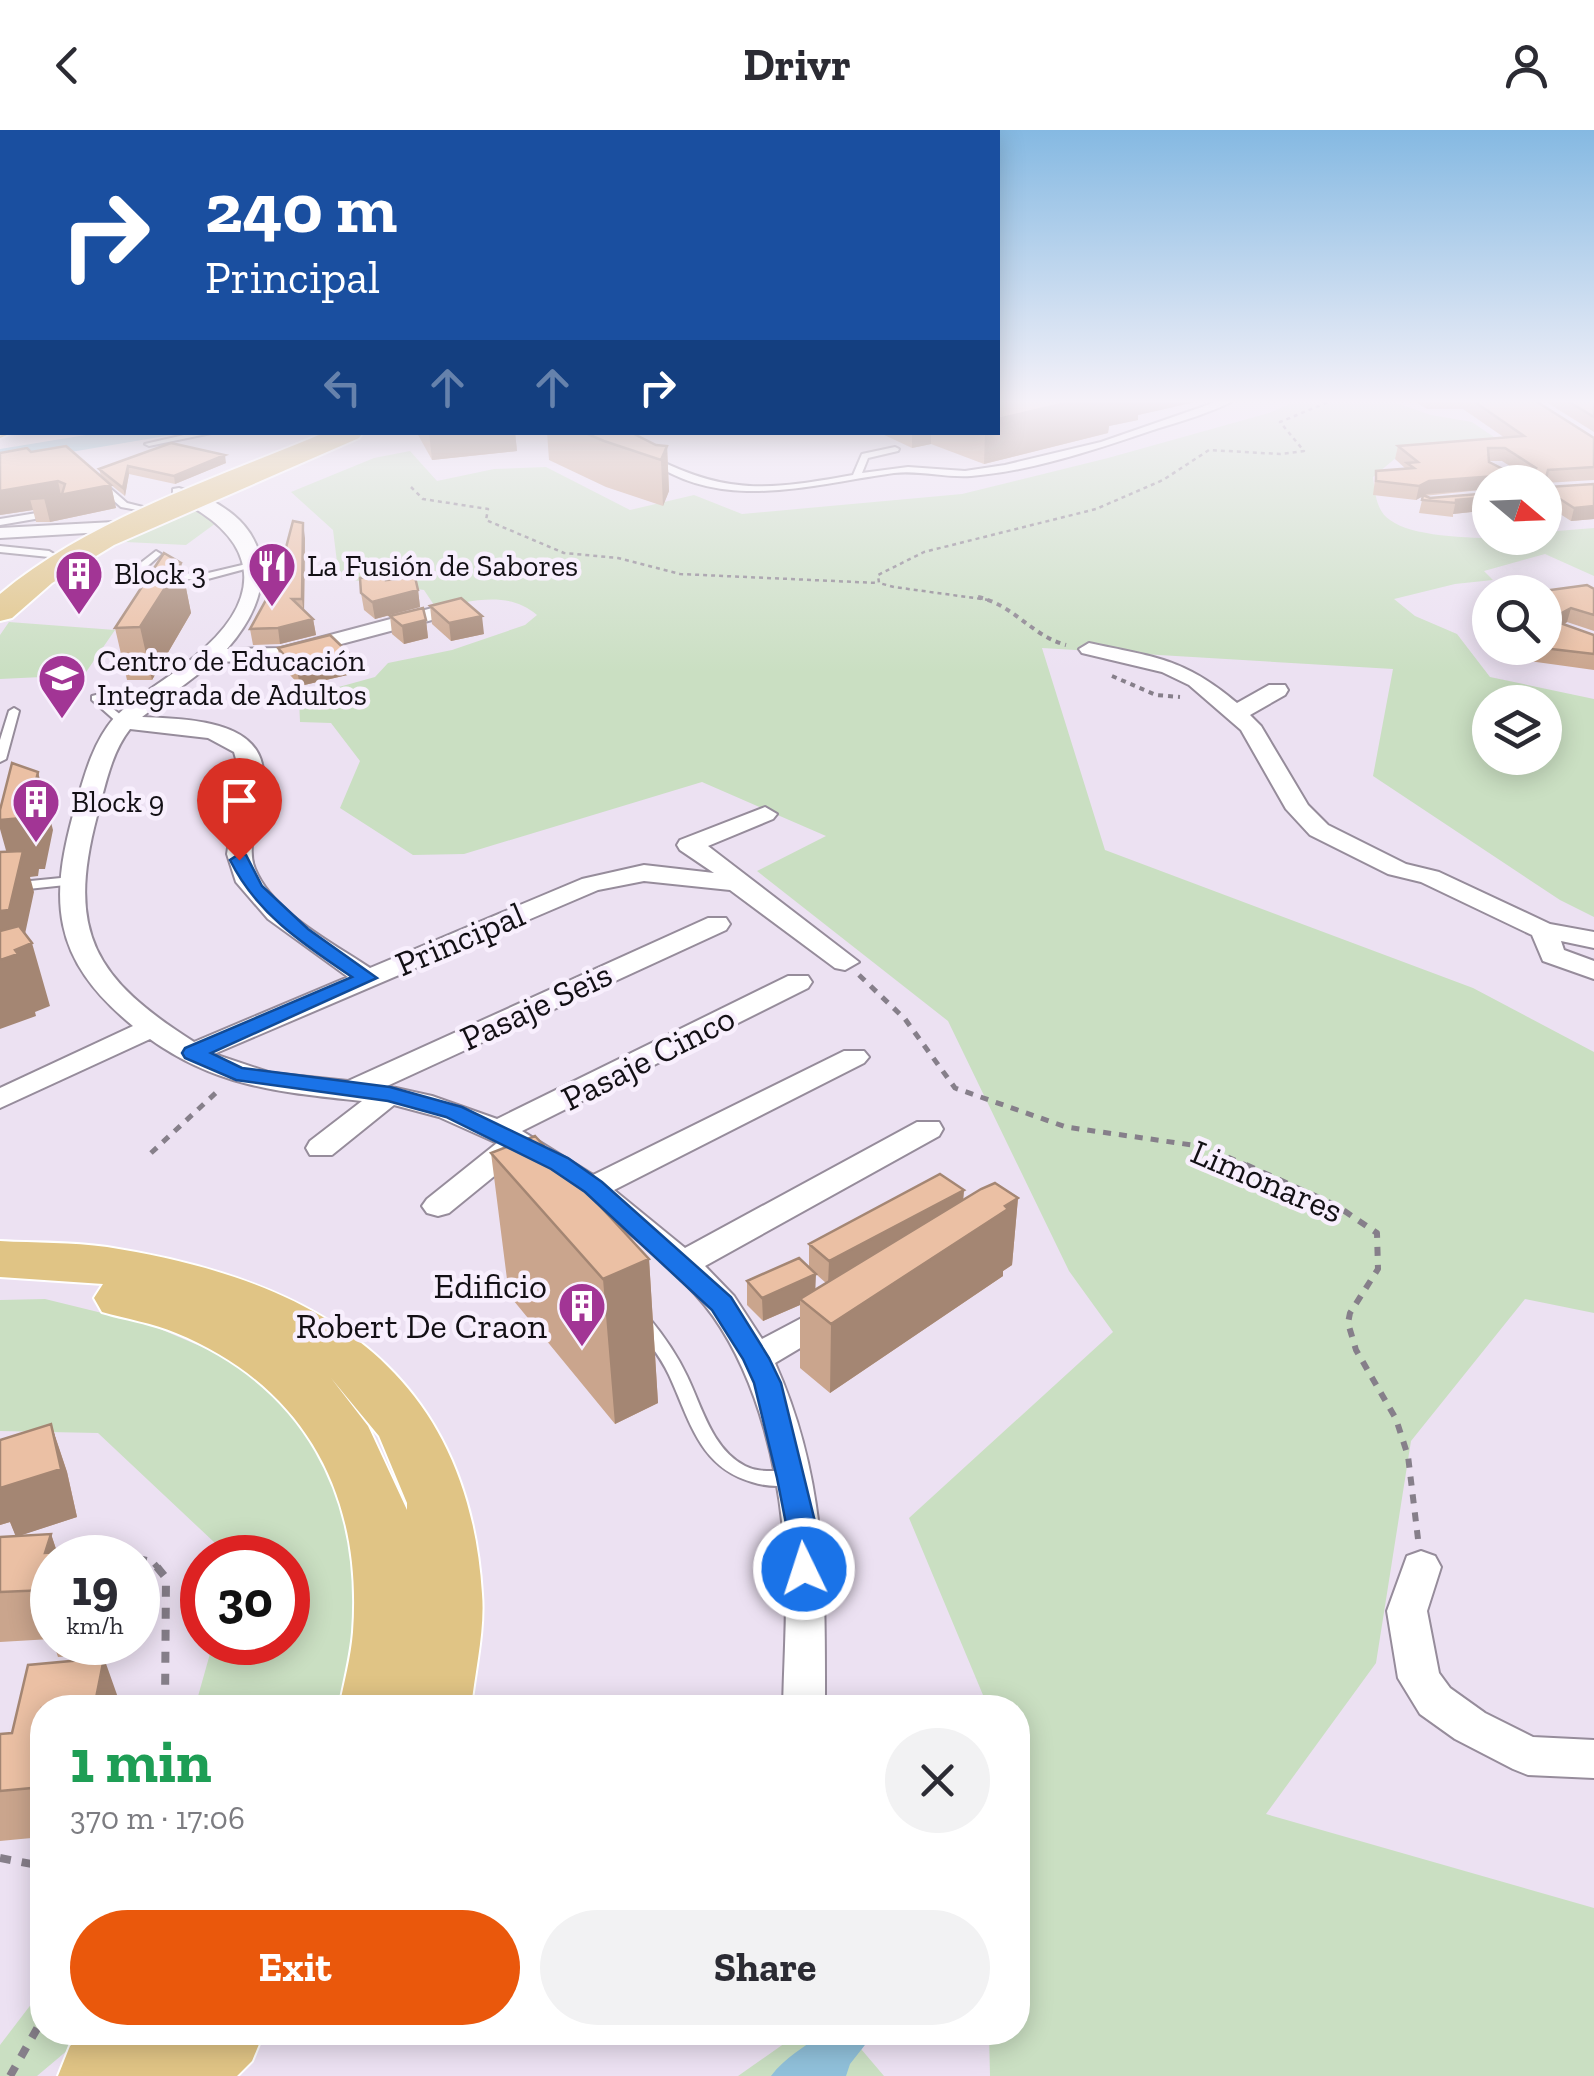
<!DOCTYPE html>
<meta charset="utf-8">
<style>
body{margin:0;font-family:"Zilla Slab",serif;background:#f2f2f3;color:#2b2b33;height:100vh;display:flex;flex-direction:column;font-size:38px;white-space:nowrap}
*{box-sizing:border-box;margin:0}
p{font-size:32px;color:#7c7c81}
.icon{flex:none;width:55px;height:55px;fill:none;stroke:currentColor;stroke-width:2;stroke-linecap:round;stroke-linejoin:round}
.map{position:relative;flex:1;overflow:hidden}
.sheet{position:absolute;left:30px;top:1565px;width:1000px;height:350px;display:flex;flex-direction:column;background:#fff;border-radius:40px;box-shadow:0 5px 25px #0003}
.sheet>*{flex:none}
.top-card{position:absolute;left:0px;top:0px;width:1000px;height:305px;box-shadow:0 5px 25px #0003;background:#1a4fa0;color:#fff;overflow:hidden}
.needle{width:65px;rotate:109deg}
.tools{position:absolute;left:1472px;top:335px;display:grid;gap:20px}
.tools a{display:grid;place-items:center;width:90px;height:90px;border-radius:50%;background:#fff;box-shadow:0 5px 25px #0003;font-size:50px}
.speed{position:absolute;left:30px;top:1405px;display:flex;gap:20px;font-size:50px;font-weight:700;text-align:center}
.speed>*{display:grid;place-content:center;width:130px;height:130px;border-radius:50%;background:#fff;box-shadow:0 5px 25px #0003;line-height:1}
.speed small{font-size:25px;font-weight:400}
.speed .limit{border:15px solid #d22;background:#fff;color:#111}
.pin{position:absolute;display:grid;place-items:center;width:85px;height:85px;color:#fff;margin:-102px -42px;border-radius:50% 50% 50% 0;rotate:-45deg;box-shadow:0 0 10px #0007}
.pin .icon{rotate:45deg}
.me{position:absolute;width:110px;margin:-55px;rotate:356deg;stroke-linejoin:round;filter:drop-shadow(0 0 8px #0008)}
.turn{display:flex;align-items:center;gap:35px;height:210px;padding:0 40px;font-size:45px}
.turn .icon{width:130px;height:130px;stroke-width:2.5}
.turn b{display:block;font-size:70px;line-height:85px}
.lanes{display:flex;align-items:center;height:95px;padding:0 40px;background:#0003;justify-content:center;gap:50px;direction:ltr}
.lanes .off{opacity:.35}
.round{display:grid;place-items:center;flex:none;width:105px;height:105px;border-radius:52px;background:#f2f2f3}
.overview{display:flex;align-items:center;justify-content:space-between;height:170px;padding:0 40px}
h1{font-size:60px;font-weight:800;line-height:75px;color:#1e9e55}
.button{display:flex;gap:20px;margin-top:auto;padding:20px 40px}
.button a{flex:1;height:115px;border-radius:60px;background:#ea580c;color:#fff;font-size:40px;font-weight:800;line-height:115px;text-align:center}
.button a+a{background:#f2f2f3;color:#2b2b33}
header{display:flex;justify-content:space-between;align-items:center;height:130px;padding:0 40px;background:#fff;font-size:45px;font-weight:800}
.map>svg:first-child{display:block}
.green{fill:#cadfc2;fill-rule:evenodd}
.water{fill:#90c0da}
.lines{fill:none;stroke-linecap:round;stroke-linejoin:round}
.service-casing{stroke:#968c9b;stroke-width:4}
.minor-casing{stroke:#968c9b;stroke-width:4}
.primary-casing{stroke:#fff;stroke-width:4}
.motorway-casing{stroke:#fff;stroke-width:4}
.path-far4{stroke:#867f8a;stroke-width:2.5;stroke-dasharray:4 4;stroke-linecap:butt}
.path-far3{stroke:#867f8a;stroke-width:4;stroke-dasharray:5 5;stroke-linecap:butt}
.path-far2{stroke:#867f8a;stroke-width:5;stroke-dasharray:8 8;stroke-linecap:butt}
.path-far1{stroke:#867f8a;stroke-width:6;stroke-dasharray:9 9;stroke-linecap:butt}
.path{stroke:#867f8a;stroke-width:8;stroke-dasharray:11 11;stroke-linecap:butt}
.service{fill:#fff;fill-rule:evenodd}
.minor{fill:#fff;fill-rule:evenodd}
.primary{fill:#e0c485;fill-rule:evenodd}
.motorway{fill:#cb9c33;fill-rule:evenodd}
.wall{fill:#caa58d;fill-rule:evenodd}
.shaded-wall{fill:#a48673}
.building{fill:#ebc0a4;stroke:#a48673;stroke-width:2.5;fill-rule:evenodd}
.route{fill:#1a73e8;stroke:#114b97;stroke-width:2.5}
.labels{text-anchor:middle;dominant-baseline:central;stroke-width:9;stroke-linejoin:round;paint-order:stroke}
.far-poi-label{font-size:30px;fill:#131015;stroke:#f8effd;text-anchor:start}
.street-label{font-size:35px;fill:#131015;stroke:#f8effd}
.poi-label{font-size:35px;fill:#131015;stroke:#f8effd;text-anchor:end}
</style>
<header><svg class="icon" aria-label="back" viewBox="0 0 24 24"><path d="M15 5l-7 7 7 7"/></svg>Drivr<svg class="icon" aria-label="person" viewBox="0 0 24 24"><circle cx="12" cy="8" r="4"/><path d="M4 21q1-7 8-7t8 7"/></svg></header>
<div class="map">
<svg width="1594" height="1946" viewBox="0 0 1594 1946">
<rect width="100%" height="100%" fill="#ece1f2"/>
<path class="green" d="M1299,270h89l43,15 41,7 35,24 -110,11 -24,20c2,15 3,34 17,43 29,22 119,18 155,18v-6l49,-4v48l-49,-22 -61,17 9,9 -38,4 -61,15 21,17 42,18 33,43 104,22v218l-34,-17 -187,-124 20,-107 -351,-21 63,202 368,138 121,64v261l-69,-14 -114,142 -35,222 -110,151 328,94v168h-604l-1,-43 29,-1v-324l-30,-1 -79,-189 204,-186 -44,-61 -121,-250 -191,-150 69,-35 -124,-54 -238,72 -51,1 -73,-47 20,-47 -29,-38 -31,-1 -1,-24 76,-21 13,-14 64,-13 73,-25 12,-10c-28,-25 -67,-14 -101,-7l-12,-18 -85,-12 -6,-48 -42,-38 83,-34 36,-7 27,30 57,-12 52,-2 84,43 64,-15 48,19 220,-20 146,-36 161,-45zM1490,572h55v56h-55z
M202,379l14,14 -30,22 -60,-3c24,-15 47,-30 76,-33z
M9,492l106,8 -31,45 -84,4v-44z
M45,1169l106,26 86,37 61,52 37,54 29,110 -23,129h-146l18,-64 75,-1v-84l-71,-1 -2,-14 -117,-110 -98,-2v-131z
M42,1860v42l46,1 -51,43h-37v-31z
M812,1902l38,4 34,40h-146l47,-33z"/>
<path class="water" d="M98,303h85l-183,31v-15z
M822,1903h50v3l-22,28 -4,12h-75c14,-19 33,-28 51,-43z"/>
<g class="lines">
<g class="service-casing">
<path id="service" d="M1222,270h13c-25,13 -53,21 -79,29 -59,20 -123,42 -185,47 -26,2 -51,-6 -77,-3 -82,11 -170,40 -244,-12l7,-2c73,37 118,30 196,16l9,-21 33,-7 4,2 -1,2 -30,7 -6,15 46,-6 57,4 40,-6 96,-23z
M197,302h19l-67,14 -4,-2z
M97,352h6l24,21 20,5 -4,3 -22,-4 -24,-21z
M55,380l3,1v4l-58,10v-6z
M0,416l49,5 5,3 -5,3 -49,-5z
M156,421l5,3 -2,2 -18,16 63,2 51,-12 5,3 -56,15 -75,-4v-4z
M96,565l31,25v4h-8l-27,-24v-4z
M14,578l5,3 -13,48 -6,3v-22l9,-29z
M71,747l6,4 -2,3 -75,8v-8z
M643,1186l6,2c15,18 28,37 38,58 15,31 25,73 58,90 17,9 36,2 54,7l2,5 -2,5c-15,4 -32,4 -47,-1 -53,-15 -62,-62 -83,-107 -9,-20 -23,-35 -35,-53l3,-4z"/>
</g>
<g class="minor-casing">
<path id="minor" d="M179,358c89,25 108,93 48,161l54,-1 174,-46 10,6 -3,4 -181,48 -67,2 -72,55c36,2 110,1 120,47 4,16 -3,36 -6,53 -2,17 -8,36 -1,52 18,44 78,74 115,99l212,-89 62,-14 70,8 -34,-23 -3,-5 3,-5 85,-33 12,7 -4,5 -65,27 151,116 -14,8 -10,-2 -105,-78 -86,-9 -46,9 -384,164 57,19 77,8 360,-163h18l4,6 -4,6 -339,156 45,10 65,23 291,-143h20l4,6 -4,6 -286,143 71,44 251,-124h20l5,6 -5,6 -250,127 71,58 232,-126h22l4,7 -4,7 -234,130 29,30 28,43 70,-37 12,4 5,8 -5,8 -69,41c52,116 50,221 50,345h-42c1,-51 5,-102 2,-153 -5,-81 -25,-172 -72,-239 -38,-53 -136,-126 -193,-161l-71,58 -11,3 -11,-3 -5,-7 5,-7 70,-56 -58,-26 -45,-12 -62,50h-22l-4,-7 4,-7 52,-40c-80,-9 -143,-13 -212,-62l-150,69v-20l133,-62c-83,-68 -85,-127 -56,-225 8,-28 17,-60 37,-83 23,-23 54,-39 79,-60 76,-61 66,-121 -20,-161v-8zM130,599l78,9 26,14 6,21 -13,81 9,28 32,37 80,58 -154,65c-99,-63 -128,-109 -97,-226 8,-29 14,-63 33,-87z
M133,391l9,5 -3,4 -139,8v-10z
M1089,513c65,14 95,15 148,60l32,-18h16l3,5 -3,5 -35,20 11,11 47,79 20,20 78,39 33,8 111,52 44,8v16l-33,-7 3,9 30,11v18l-51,-18 -11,-26 -111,-53 -33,-8 -78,-39 -24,-26 -45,-79 -52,-45 -27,-13 -80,-19 -3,-4z
M1421,1421l14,5 6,11 -14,44 12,62 11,15 35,25 48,24 61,3v38l-66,-3 -15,-6 -58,-30 -35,-25 -22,-36 -11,-67 20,-55z"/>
</g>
<g class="primary-casing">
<path id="primary" d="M326,302h37l-4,6 -245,107 -62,38 -40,35 -12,3v-27c92,-77 216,-115 326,-162z
M0,1111c35,2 72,1 107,6 206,32 361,120 375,347 3,36 -7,77 -11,114h-132c5,-25 12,-51 14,-76 10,-137 -48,-246 -177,-299 -23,-10 -50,-14 -74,-21l-8,-14 9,-14 -103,-7zM331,1248l48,58 28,67v7l-39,-84z
M86,1902h178l-12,29 -15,15h-179l12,-30z"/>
</g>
<g class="motorway-casing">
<path id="motorway" d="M2,289v13h12l-14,6z"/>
</g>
<path class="path-far4" d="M411,357l12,12 65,10 -2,11 78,33 54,5 62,16 198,9
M989,470l-95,-13 -15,-4 -1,-8 46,-23 172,-43 67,-29 46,-30 71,4 24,-3 -24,-29 53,-22"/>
<path class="path-far3" d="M978,467c36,8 54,39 88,48
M1112,546l44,19 24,2"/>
<path class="path-far2" d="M859,845l46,44 50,69 111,39 140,20 46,21
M151,1023l69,-64"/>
<path class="path-far1" d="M1246,1035l91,41 40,27 1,36 -28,44 -2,10 8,27 40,69 12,37 10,83
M103,1428h33
M138,1428l14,3 7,8"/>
<path class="path" d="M157,1437l9,11 -1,130
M0,1728l42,8
M10,1946l32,-56"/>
<use href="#service" class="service"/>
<use href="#minor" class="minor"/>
<use href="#primary" class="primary"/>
<use href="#motorway" class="motorway"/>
</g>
<path class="wall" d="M998,270h206l-66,15v5l-29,6 -1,7 -124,31 -53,-20 -19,4 -34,-16h120z
M1412,270h122l60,38v42l-49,3 -55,-1v7l-66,7 6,2 60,-5v17l-37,4v3l-34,-4 4,-17 -7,4 -43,-5 3,-24 30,-2 -11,-10 3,-13 107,-8 -42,-29h-36zM1489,331h13l17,11h-10z
M1543,270h51v32z
M515,302l2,19 -85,9 -15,-27z
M547,302h83l26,13 11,1 2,45 -6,15 -57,-19 -57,-27z
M171,313l55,20 -51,21 -46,-10 -4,22 -14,-11 5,23 -66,14h-14l-3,-12 -33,5v-62l31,-1 70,24 -2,-7z
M1545,354l3,3 46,-3v35l-23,2 -14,-9 -12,1z
M305,408l-1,73 9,8 3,16 -36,9 -27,1 -3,-16z
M181,433l10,50 -39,67h-25l-12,-52z
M386,450l32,10 2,17 -45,12 -11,-9 -3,-17z
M1594,459v42l-27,-9 -3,3 30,10v35l-65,-9 -1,-13h17v-56z
M430,476l54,28 -33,7 -19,-17z
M390,486l36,4 2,18 -24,6 -12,-10z
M278,518l75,9 3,16 -56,13 -20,-22z
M491,1023l158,106 9,144 -43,21 -106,-129z
M964,1060l-1,9 55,-1 -6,67 -9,6v5l-173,117 -30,-25v-63l-37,16 -16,-16v-24l69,9 10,-7 -17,-15v-24z
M51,1294l16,48 10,45 -59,19 33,-2 6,18 -5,6v84l-1,-3 -51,3v-105l16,-1 -6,-14 -10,3v-85z
M53,1512h69l-3,12 -61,3z
M28,1535l93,41 -1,2h-78v129l-42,4v-107l12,-1z"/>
<path class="shaded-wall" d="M1078,270h126l-66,15v5l-29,6 -1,7 -124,31 1,-32h13v-13z
M429,302h86l2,19 -85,9z
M912,302h19v12l-19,4z
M667,316l2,45 -6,15 -2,-46z
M225,325l1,8 -51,21 -1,-8z
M128,336l1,8 -4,22 -2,-8z
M1495,346l-1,6h-4v7l-63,5 -11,6 3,-14 10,-5z
M58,351l3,14 50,-10 5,23 -66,14 -6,-24 -14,1 3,11 -33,5v-24z
M1490,367v13l-37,4 3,-14z
M1560,369l-3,13 -12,1v-13z
M1594,376v13l-23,2 3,-13z
M303,393l2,15 -1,76 -2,-15z
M181,433l10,50 -39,67 -12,-53z
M418,460l2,17 -45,12 -3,-17z
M1571,478l-4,14 -15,9 4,-15z
M482,486l2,18 -33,7 -2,-18z
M313,489l3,16 -36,9 -2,-16z
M426,490l2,18 -24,6 -2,-18z
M353,527l3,16 -56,13 -3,-16z
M38,642l15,58 -8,39h-6l-1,7 -8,1 4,15 -12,56 10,-5 18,63 -15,6 1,4 -36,13v-118l14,-32 -14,-50v-9z
M964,1060l-2,24 -134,71 1,-24z
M1018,1068l-6,67 -9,6v5l-173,117 1,-69z
M649,1129l9,144 -43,21 -12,-145z
M816,1144l-1,24 -15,1v6l-37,16 -1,-23z
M51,1294l16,48 10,45 -61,20 -6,-15 -10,3v-39z
M51,1404l8,24 -14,-5z
M116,1512h6l-3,12z
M104,1528l17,48 -1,2h-26z"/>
<path class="building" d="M998,270h80l-80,19z
M1472,270h62l60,38v29l-46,3 -3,12h-50v-6l-66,5 -10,5 -43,-5v-10l38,-3 -7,-5 11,-1 -20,-16 126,-10zM1488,318h17l31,20 -4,4h-23l-20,-10z
M1566,270h28v17z
M583,302h47l26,13 11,1 -6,14 -57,-19z
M171,313l54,12 -51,21 -46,-10 -5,22 -24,-19z
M66,316l45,39 -67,13 -14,1 32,-5 3,-10 -7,-3 -58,10v-38l27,-5 4,4z
M1545,354l3,3 46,-3v22l-20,2 -14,-9 -15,1z
M1490,363v4l-34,3v3l-34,-3 1,-5 7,3z
M293,391l10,2 -1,76h-10l21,20 -35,9 -28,1 28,-51z
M164,423l17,10 -41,64 -25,1z
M386,446v4l29,-3 3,13 -46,12 -11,-9 -1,-15z
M1587,455l7,4v26l-23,-7 -15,8 4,7 34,12v19l-51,-6h2v-56h-9z
M461,468l21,18 -33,7 -19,-17z
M423,478l3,12 -24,6 -12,-10z
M330,505l23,22 -56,13 -19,-22z
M12,633l26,9 -9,38 -6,1 -1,7 -22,2v-10z
M23,721l-14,59 -9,1v-59z
M19,796l13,17 -17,7 3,4 -18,6v-29z
M535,1006l114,123 -46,20 -112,-126z
M940,1044l24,16 -135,71 -20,-17z
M995,1053l23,15 -13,8 3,3 -177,115 -31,-25 181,-110z
M799,1128l17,16 -54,24 -15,-17z
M51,1294l10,45 -61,19v-48z
M51,1404l-6,19 73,-4 -2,9h-64v50l-12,1 6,-19 -46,2v-55z
M104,1528l-10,50h-52v79l-42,4v-57l12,-1 16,-68z"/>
<linearGradient id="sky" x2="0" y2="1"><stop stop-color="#85b9e2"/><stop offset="0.5" stop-color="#f6f2f9"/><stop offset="1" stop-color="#f6f2f9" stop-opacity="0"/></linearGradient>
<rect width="1594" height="543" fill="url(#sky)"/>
<path class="route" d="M239,724l7,1 16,31 46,43 69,49 -166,75 31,15 148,19 72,20 106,51 34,24 129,115 38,61 12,25 37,151 1,35 -5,8 -10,4 -11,-4 -5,-8v-35l-11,-56 -23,-95 -11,-24 -31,-49 -127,-118 -34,-23 -105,-52 -58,-16 -152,-21 -51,-22 -3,-5 3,-5 167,-71c-49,-33 -96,-64 -122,-117z"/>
<defs>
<g id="restaurant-pin" transform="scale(2.5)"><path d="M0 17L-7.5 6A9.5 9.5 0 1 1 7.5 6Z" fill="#a23595" stroke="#f8effd"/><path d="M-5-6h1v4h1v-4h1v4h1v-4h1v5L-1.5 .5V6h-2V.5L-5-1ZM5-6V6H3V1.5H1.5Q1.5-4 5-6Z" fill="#fff"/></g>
<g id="building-pin" transform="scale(2.5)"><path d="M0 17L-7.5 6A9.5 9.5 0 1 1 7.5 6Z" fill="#a23595" stroke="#f8effd"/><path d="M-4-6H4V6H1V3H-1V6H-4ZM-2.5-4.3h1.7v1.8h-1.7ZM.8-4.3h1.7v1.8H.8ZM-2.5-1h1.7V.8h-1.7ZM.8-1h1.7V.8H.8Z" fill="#fff"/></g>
<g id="school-pin" transform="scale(2.5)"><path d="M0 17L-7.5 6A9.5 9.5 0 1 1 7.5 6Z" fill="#a23595" stroke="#f8effd"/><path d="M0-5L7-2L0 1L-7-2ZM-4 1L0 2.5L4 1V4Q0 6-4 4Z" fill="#fff"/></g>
</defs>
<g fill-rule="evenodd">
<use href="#restaurant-pin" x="272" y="436"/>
<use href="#building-pin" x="79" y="444"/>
<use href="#school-pin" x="62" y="548"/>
<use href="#building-pin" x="36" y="672"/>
<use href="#building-pin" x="582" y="1176"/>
</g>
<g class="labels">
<g class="far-poi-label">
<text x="307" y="436">La Fusión de Sabores</text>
<text x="114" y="444">Block 3</text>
<text x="97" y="531">Centro de Educación<tspan x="97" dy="34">Integrada de Adultos</tspan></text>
<text x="71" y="672">Block 9</text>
</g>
<g class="street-label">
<text transform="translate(460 809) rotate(-23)">Principal</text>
<text transform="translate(536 876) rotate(-25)">Pasaje Seis</text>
<text transform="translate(648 928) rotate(-27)">Pasaje Cinco</text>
<text transform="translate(1267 1051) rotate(23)">Limonares</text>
</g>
<g class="poi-label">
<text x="547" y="1156">Edificio<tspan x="547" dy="40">Robert De Craon</tspan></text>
</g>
</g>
</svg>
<div class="tools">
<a><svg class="needle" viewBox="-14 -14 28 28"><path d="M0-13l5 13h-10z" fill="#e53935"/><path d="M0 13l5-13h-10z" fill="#7c7c81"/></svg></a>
<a><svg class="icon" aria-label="search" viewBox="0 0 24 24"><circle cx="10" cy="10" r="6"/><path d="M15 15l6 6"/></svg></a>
<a><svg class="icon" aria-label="layers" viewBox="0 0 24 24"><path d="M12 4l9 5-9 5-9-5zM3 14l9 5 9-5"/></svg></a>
</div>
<div class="speed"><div>19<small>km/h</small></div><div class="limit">30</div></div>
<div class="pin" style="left:239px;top:730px;background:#d93025"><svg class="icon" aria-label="arrive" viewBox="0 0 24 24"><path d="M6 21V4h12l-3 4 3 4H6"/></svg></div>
<svg class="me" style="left:804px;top:1439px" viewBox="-20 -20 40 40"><circle r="17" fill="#1a73e8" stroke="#fff" stroke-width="3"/><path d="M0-11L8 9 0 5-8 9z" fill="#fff"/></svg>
<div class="top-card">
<div class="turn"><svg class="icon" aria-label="right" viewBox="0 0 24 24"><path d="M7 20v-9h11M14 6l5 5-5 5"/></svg><div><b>240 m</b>Principal</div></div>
<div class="lanes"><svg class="icon off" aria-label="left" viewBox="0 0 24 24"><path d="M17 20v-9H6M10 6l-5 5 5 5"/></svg><svg class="icon off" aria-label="ahead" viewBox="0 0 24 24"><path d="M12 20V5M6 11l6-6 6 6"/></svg><svg class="icon off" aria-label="ahead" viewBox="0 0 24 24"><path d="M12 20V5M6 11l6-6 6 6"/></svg><svg class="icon" aria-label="right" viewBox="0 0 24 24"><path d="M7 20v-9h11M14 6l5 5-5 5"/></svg></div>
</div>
<section class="sheet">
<div class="overview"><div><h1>1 min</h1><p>370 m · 17:06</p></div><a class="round"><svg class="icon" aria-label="close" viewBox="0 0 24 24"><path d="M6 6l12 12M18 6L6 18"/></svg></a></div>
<div class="button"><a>Exit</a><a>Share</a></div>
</section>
</div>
